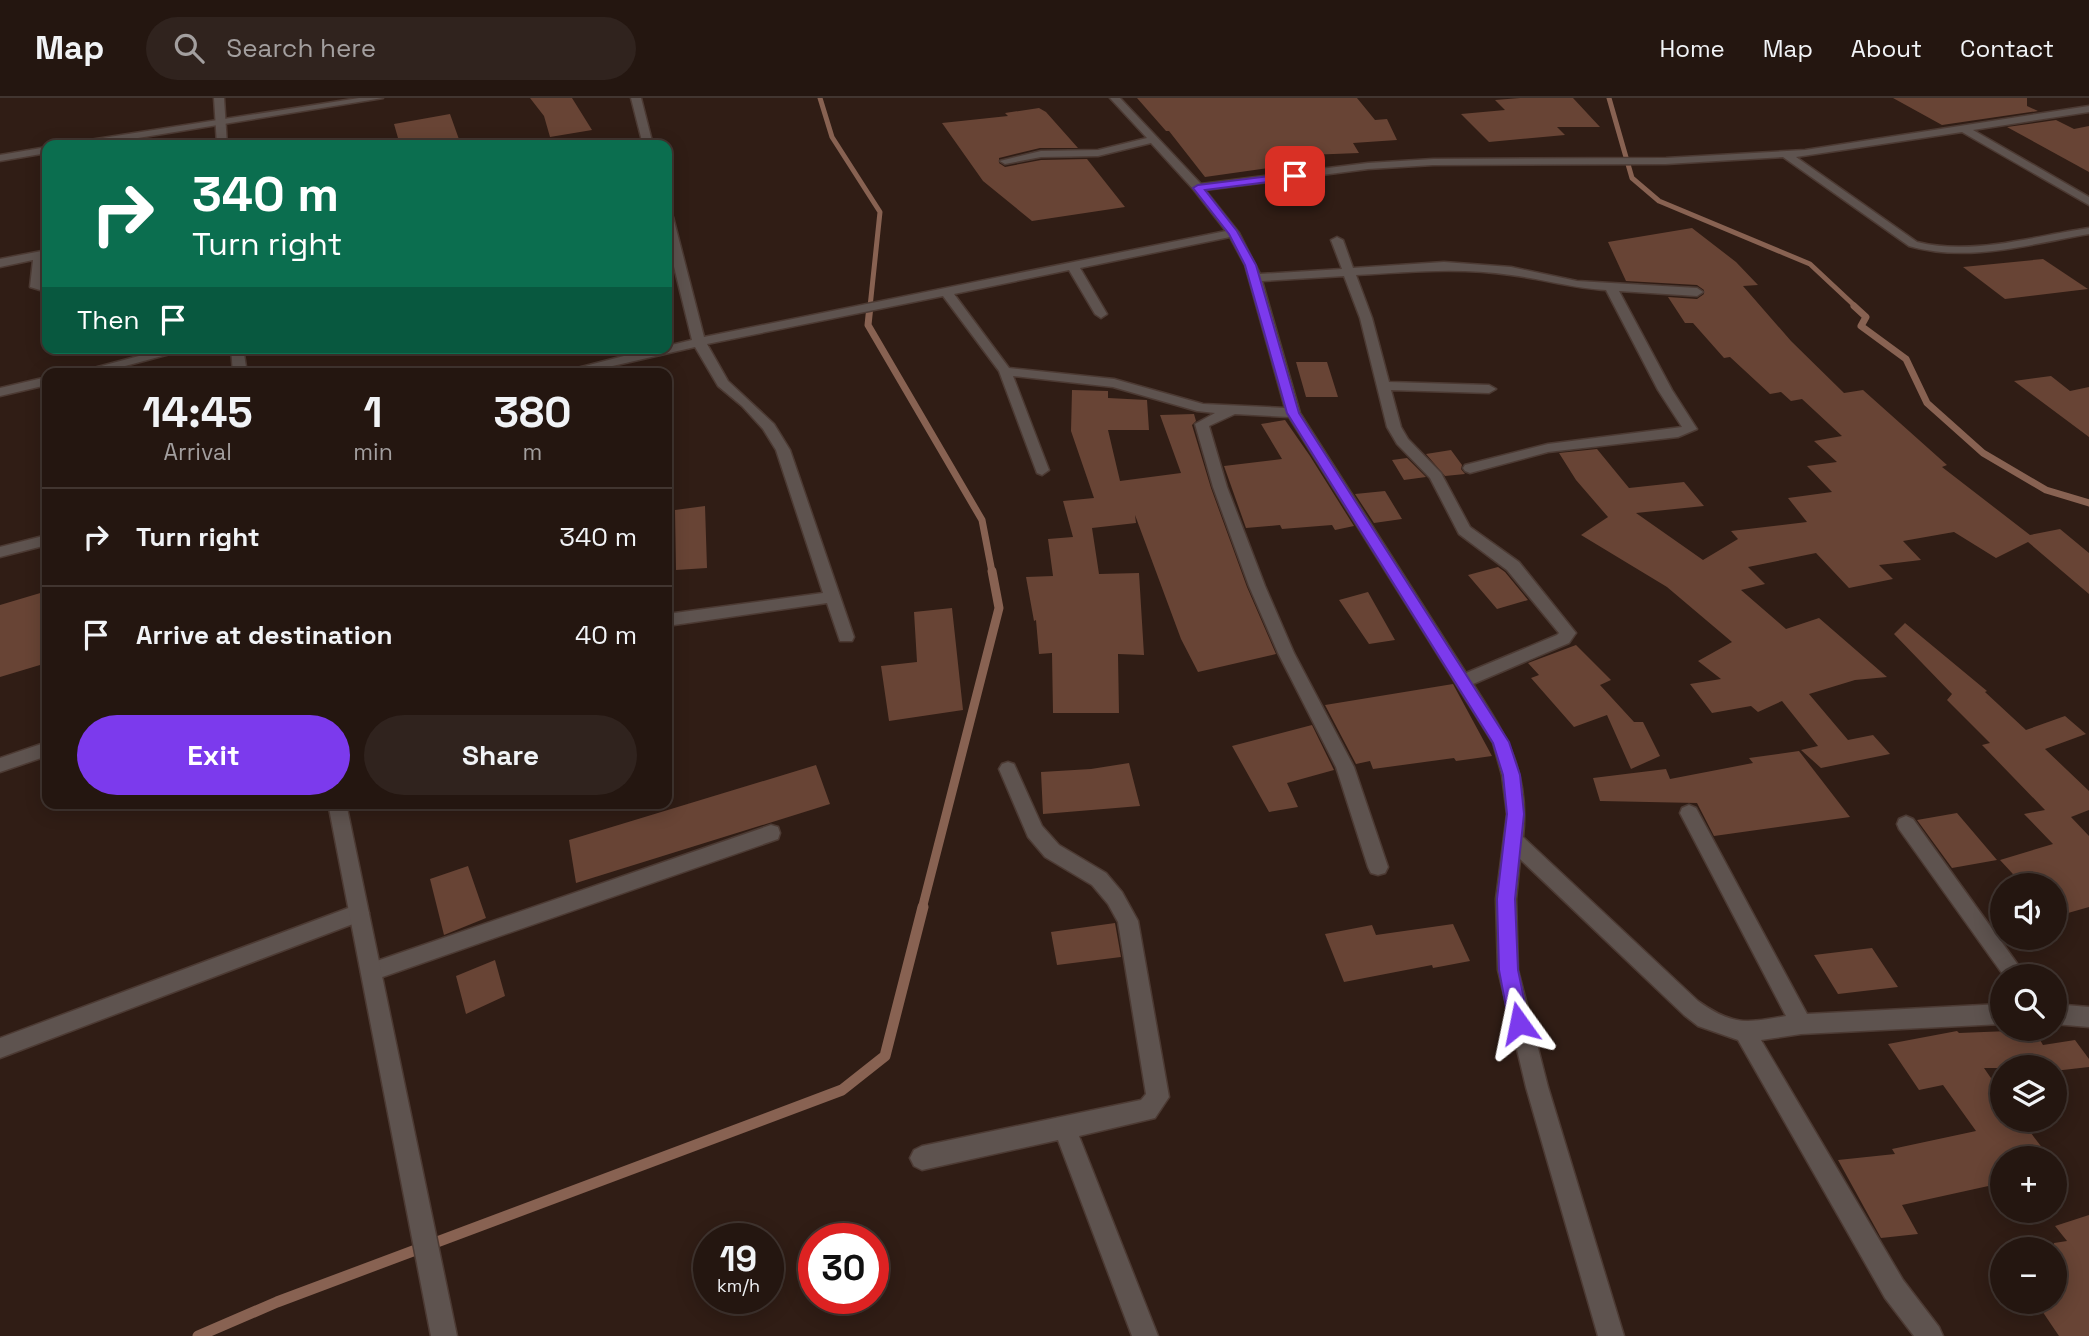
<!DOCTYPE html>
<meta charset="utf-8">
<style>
body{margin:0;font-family:"Space Grotesk",sans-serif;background:#30231e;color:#f1f3f6;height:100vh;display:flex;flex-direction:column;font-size:26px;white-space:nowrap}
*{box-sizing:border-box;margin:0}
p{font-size:23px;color:#a39f9f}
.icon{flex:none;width:38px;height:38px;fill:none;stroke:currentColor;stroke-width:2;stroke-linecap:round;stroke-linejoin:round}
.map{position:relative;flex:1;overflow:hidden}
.panel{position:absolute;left:42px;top:270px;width:630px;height:441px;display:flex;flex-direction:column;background:#241610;border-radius:14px;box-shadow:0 4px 18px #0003,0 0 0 2px #413530}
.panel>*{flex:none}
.banner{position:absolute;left:42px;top:42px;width:630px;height:214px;border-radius:14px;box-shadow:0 4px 18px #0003,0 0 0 2px #413530;background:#0b6e4f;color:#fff;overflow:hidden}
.fabs{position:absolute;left:1990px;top:775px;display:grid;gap:14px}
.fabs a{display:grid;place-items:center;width:77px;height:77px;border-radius:50%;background:#241610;box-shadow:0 4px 18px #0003,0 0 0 2px #413530;font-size:35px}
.speed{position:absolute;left:693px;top:1125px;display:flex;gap:14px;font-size:35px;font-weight:700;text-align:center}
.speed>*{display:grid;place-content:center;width:91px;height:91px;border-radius:50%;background:#241610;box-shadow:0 4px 18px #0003,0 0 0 2px #413530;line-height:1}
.speed small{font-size:18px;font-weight:400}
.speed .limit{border:10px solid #d22;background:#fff;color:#111}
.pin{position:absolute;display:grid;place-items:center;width:60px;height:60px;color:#fff;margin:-30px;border-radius:14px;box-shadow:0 4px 10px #0006}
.me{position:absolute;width:77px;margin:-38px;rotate:348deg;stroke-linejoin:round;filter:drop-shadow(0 0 5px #0008)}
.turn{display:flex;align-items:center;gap:24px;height:147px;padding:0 35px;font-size:32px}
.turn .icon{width:91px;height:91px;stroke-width:2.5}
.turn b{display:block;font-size:49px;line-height:60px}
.then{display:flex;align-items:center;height:66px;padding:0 35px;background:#0003;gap:14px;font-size:26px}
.eta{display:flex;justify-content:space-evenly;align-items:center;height:119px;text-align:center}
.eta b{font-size:42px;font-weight:600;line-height:49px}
.button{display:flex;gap:14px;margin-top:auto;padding:14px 35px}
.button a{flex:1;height:80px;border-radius:42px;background:#7c3aed;color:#fff;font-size:28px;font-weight:600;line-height:80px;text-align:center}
.button a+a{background:#30231e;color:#f1f3f6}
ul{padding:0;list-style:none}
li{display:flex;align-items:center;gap:21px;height:98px;padding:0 35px;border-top:2px solid #413530}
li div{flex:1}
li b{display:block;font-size:26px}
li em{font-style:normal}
header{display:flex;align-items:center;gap:42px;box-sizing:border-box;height:98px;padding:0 35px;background:#241610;border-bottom:2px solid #413530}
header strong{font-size:33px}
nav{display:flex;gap:38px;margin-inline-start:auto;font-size:24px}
.search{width:490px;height:63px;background:#30231e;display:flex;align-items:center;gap:18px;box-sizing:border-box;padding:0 24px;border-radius:38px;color:#a39f9f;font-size:26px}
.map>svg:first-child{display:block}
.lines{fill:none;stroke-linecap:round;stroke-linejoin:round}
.stream-far3{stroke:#886252;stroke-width:5}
.stream-far2{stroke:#886252;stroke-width:7}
.stream-far1{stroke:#886252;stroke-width:9}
.stream{stroke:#886252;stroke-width:11}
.building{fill:#684435}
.minor-casing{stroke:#4c3a33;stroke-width:3}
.tertiary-casing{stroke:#4c3a33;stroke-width:3}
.minor{fill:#5e534f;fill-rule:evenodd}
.tertiary{fill:#5e534f;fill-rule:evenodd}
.route{fill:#7c3aed;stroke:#51269a;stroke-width:2}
</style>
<header>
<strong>Map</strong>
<div class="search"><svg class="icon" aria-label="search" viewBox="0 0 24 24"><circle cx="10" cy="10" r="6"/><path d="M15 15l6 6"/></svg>Search here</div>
<nav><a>Home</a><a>Map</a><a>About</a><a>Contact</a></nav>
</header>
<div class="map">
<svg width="2089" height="1238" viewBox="0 0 2089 1238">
<rect width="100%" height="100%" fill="#301d15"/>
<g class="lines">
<path class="stream-far3" d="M820,0l12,39 48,75 -10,95
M1609,0l23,80 27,23 151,63 46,43"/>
<path class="stream-far2" d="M870,208l-2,19 114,195 10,52
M1854,208l12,11 -5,9 45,33 21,44 56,50 63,37 43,13"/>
<path class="stream-far1" d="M922,811l77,-301 -7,-37"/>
<path class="stream" d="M198,1238l79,-34 565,-212 43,-34 38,-149"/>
</g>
<path class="building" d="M530,0h42l20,32 -42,7 -6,-21z
M1137,0h220l18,22 12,-1 10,21 -44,3 6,10 -77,3 8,9 -85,12 -36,-46h-3z
M1520,0h53l27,29h-43l8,8 -76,7 -28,-28 44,-4 -10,-10z
M1893,0h134v8l11,5 -96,14z
M1039,10l7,4 32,36h-38l-41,10v5l6,4 36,-7 46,-1 38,48 -93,14 -49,-40 -41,-58 66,-7 -3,-3z
M450,16l11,31h-61l-6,-21z
M2056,22l18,9 15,-3v46l-82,-45z
M1692,130l44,34 22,23 -15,1 48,55 53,52 19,-3 84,75 -5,2 88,68 30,-6 29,24v41l-61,-52 -32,16 -42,-26 -51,9 18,19 -42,5 14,14 -44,9 -33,-35 -68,14 17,17 -24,6 45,39 33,-11 68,59 -32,3 -46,14 39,46 25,-5 17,19 -69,14 -20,-18 17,-4 -36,-45 -24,11 -7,-6 -39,7 -22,-29 31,-5 -23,-18 34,-19 -65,-55 -86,-52 27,-18 -32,-37 -17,-27 38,-4 32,39 55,-6 20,24 -68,7 67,47 35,-21 -7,-8 76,-9 -19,-24 44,-6 -25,-26 30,-4 -23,-21 28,-5 -40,-37 -11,2 -10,-9 -11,2 -40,-37 -6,1 -31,-35h-8l-17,-26 29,2 7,-5v-4l-7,-5 -71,-4 -18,-39z
M2043,161l45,30 -83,10 -42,-32z
M1296,264h31l11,35h-32z
M2051,278l19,15 19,-4v50l-75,-56z
M1072,292l36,1v7l39,2 2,30h-41l12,51 61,-8 -21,-58 34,-1 2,7 -4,4 19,63 36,99 29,67 -78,18 -17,-33 -46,-124 1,8 -44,5 7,46 40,-1 5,82 -26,-1 1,59h-66l-1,-60 -13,1 -3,-34 -2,1 -8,-44 27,-1 -5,-37 25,-2 -10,-36 31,-3 -23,-67z
M1285,322l25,36 44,70 -19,4 -3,-5 -50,4 -2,-4 -34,3 -22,-62 58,-7 -21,-35z
M1451,352l11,15 -1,4 4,5 -20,2 -19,-22z
M1407,360l19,19 -22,3 -12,-20z
M1385,393l17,28 -28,4 -19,-29z
M705,408l2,62 -31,2 -1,-60z
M1498,469l7,5 23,28 -31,9 -29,-34z
M47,493v41l-6,3 -1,30 -40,12v-72z
M1368,494l27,48 -26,4 -30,-44z
M952,510l11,102 -74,11 -8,-55 36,-4 -3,-50z
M1905,525l82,68 -2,1 41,38 39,-14 21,18 -41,15 44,42v19l-18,7 18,19v71l-35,10v-31h-30l-24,-26 53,-16 -29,-30 21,-4 -63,-65 8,-2 -43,-43 5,-6 -58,-60z
M1576,547l35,35 -11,5 34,37h9l17,34 -29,13 -24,-54 -33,12 -43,-49 8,-3 -11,-12z
M1453,586l39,72 -36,5 -2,-3 -81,11 -3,-8 -14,3 -31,-59z
M1312,627l22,45 -47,13 11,24 -29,5 -37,-66z
M1799,653l51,66 -136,19 -17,-33 -97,-2 -7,-23 73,-9 4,10 83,-16 -4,-5z
M1129,665l11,43 -97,8 -2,-42 50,-3z
M816,667l14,39 -254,79 -7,-43z
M1957,715l40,47 -45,8 -35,-48z
M468,768l18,52 -42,17 -14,-56z
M1115,825l6,34 -64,8 -6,-33z
M1453,826l17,37 -37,7 -1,-3 -88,17 -19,-48 47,-9 4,10z
M1872,850l26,39 -60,7 -24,-39z
M495,862l10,36 -39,18 -10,-38z
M2034,932l9,15 32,-5 14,19v8l-35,4v-3h-70l18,26v26h19l29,38h-46l-2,-2v27l-100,22 16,29 -37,4 -43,-78 57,-6 -3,-5 84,-18 -33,-46 -24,5 -31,-46 69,-13 2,2z
M2089,1117v121h-30l-23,-34h18v-59l13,-2 -12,-15z"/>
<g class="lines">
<g class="minor-casing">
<path id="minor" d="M359,0h24l-288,47h-23l5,-3z
M631,0h10l12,47h-10z
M1110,0h10l81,86 167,-21 65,-4 233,-1 139,-8 284,-44v6l-116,18 116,67v8l-127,-73 -166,25 121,85c55,14 117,-6 172,-14v6c-59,10 -121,29 -180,12l-126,-89 -117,7 -233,1 -65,4 -163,21 34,43 21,41 82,-5 -11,-29 6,-3 6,3 10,28 91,-6 67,5 66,14 120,7 6,4 -6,4 -78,-5 53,99 25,39 -19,8 -130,15 -78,21 -5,-2 -2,-3 2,-3 83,-21 134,-17 -24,-37 -52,-100c-33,-2 -63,-11 -95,-15 -52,-8 -103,-3 -155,0l16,43 17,64 100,3 7,4 -7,4 -98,-3 10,37 7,12 33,34 29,54 49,35 57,71 -7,10 -96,41c34,53 57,88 50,153l175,164c35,25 48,22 88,15l-106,-203 2,-5 7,-3 7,3 111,206 195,-10v20l-201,10 -40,6 142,240 36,47 4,9h-29l-29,-38 -147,-258 -40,-14 -14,-11 -164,-156 -4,40 2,71 30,117 76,249h-26l-72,-249 -28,-117 -2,-71 11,-85 -5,-39 -9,-32 -204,-326 -54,-3 -26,12 18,61 38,99 29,67 60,114 34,100 -3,6 -7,2 -7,-2 -3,-6 -32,-100 -58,-114 -29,-67 -36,-99 -18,-63 20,-11 -18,-2 -84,-24 -100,-11 36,94 -7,5 -5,-2 -38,-102 -56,-75 -236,48 21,37 46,43 16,26 64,187 -2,4h-12l-13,-38 -160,23v-12l156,-21 -47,-143 -13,-21 -21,-23 -24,-20 -23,-39 -113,26h-24l97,-25h12v-2l25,-6 -25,-102v-24l6,3 31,120 522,-106 -32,-41 -43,-47 -53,13 -57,1 -36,7 -5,-3 41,-10 57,-1 49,-12zM1230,139l15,28 40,143 -82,-4 -89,-25 -105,-11 -55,-74 115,-24 26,44 6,4 6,-4 -27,-46zM1344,178l16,42 27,109 10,17 33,34 29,56 48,36 52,63 -2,2 -91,38 -166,-260 -38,-132z
M47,49v6l-47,8v-6z
M47,152l-7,40 -10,-3 3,-27 -33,7v-8z
M169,250h23l-93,25h-24z
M47,279v8l-47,11v-8z
M47,437v10l-47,12v-10z
M47,644v14l-47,16v-14z
M1008,664l6,2 28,62 17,19 47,28 16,19 16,29 31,176 -14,21 -76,18 79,200h-26l-74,-196 -136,30 -8,-4 -4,-8 4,-8 8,-4 219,-46 5,-6 -28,-172 -10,-18 -16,-19 -47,-28 -17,-20 -29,-68 3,-5z
M1906,718l7,3 113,157h-22l-105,-147 -2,-5 2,-5z
M771,727l7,2 2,6 -2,6 -407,142 -7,-2 -3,-7 3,-7 7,-2z
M359,806l7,3 3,6 -3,6 -366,139v-20z
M2054,906l35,3v20l-35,-3z"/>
</g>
<g class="tertiary-casing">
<path id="tertiary" d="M214,0h10l3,47h-10z
M231,250h12l4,25h-14z
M328,705h18l111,533h-26z"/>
</g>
<use href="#minor" class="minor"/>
<use href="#tertiary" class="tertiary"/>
</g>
<path class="route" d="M1295,75l4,1v4l-94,12 32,41 19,34 43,148 210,329 11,33 4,39 -9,85 3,71 11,53 -3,7 -7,2 -7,-2 -3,-7 -10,-53 -2,-71 10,-85 -4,-39 -10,-32 -206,-330 -42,-148 -16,-31 -36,-46 5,-3z"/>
</svg>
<div class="fabs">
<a><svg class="icon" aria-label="sound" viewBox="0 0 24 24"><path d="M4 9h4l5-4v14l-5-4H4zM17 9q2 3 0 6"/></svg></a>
<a><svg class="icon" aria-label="search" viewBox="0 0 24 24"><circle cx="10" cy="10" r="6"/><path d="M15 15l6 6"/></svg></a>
<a><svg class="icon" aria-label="layers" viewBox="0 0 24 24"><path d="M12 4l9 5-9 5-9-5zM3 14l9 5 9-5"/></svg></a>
<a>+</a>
<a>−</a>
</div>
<div class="speed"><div>19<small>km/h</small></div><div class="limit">30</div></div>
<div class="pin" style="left:1295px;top:78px;background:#d93025"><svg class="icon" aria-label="arrive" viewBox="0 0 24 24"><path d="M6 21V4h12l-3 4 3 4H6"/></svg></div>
<svg class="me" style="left:1519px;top:925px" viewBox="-20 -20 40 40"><path d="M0-17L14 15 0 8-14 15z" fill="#7c3aed" stroke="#fff" stroke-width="4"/></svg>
<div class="banner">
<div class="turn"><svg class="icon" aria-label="right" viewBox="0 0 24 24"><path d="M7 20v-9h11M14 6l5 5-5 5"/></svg><div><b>340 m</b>Turn right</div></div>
<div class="then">Then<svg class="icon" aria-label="arrive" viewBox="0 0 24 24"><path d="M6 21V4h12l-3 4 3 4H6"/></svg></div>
</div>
<section class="panel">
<div class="eta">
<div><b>14:45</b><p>Arrival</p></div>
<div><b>1</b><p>min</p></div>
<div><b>380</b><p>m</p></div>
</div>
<ul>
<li><svg class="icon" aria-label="right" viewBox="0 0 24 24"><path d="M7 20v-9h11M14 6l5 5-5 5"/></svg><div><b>Turn right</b></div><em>340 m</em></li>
<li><svg class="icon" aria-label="arrive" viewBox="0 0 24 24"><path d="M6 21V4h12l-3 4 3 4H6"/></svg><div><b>Arrive at destination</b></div><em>40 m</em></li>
</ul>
<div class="button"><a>Exit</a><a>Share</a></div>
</section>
</div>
